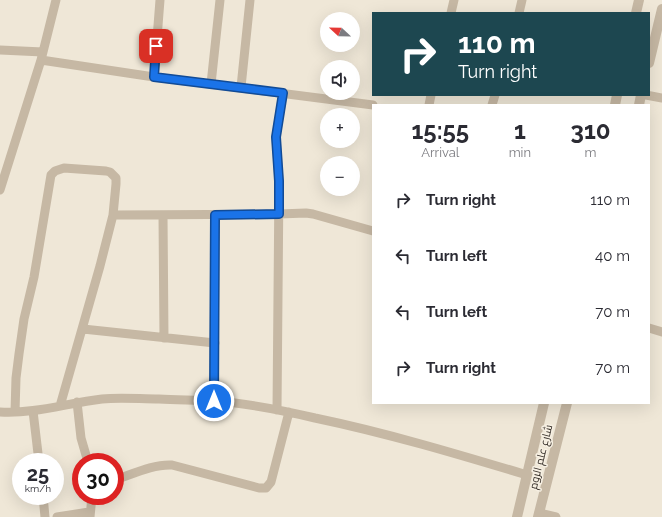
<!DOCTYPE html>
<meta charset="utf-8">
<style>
body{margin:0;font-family:Raleway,Cairo,sans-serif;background:#f7f7f7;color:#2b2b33;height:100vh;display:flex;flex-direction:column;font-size:15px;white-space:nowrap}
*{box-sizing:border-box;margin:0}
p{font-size:13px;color:#7c7c81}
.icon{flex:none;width:22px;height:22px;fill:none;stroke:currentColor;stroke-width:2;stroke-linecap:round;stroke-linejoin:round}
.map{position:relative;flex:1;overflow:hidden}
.drawer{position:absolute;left:372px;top:104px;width:278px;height:300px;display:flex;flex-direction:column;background:#fff;border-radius:0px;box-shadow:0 4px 16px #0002}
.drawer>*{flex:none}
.hud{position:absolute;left:372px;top:12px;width:278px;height:84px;border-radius:0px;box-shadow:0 4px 16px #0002;background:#1d4750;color:#fff;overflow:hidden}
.needle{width:26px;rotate:292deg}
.fabs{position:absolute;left:320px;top:12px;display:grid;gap:8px}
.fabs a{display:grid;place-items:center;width:40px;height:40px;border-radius:50%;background:#fff;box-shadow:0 4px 16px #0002;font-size:20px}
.speed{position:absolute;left:12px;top:453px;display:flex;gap:8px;font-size:20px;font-weight:700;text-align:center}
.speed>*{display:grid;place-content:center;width:52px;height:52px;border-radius:50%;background:#fff;box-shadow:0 4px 16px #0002;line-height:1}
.speed small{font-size:10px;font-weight:400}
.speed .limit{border:6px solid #d22;background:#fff;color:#111}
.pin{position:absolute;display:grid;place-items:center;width:34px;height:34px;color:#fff;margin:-17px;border-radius:8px;box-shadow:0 2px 6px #0006}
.me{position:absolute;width:44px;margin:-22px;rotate:0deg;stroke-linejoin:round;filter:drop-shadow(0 0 3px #0008)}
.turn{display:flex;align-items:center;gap:14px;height:84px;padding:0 20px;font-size:18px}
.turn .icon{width:52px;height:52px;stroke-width:2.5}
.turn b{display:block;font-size:28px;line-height:34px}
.eta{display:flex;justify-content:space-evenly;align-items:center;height:68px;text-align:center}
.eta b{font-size:24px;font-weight:700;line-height:28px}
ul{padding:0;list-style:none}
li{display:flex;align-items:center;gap:12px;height:56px;padding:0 20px}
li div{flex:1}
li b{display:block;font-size:15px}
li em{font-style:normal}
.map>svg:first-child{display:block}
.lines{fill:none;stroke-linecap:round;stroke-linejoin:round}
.minor{stroke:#c6b8a4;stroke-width:9}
.tertiary{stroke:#c6b8a4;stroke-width:10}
.route-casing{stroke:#114b97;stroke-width:10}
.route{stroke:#1a73e8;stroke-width:7}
.labels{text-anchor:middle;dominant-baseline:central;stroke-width:3;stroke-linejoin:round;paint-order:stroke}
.street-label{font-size:11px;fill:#322b25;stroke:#f7f0e3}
</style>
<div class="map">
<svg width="662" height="517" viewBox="0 0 662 517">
<rect width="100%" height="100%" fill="#efe7d7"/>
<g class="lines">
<path class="minor" d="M451,13l3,-13
M519,13l3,-13
M0,50l43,2
M41,60l113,17 219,28
M154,77l6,-77
M211,84l9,-84
M241,87l9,-87
M646,95l16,3
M429,105l2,-10
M492,105l3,-10
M0,190l41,-130 15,-60
M113,215l166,-1 27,-1 7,1 60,17
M163,215l1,123
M649,328l13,4
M83,329l132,14
M214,401l1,-186
M77,402l4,36 7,24
M277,410l2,-229 -3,-44 7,-44
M33,411l6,51
M0,412c35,2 67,-9 102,-13 18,-2 38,0 57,0 18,1 36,1 54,2 34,2 68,9 102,17 72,15 142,36 212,57
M15,412l1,-34 3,-24 5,-35 10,-42 17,-102 4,-4 9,-3 42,3 4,1 6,6v6l-3,31 -13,51 -40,140
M115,480c18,-6 38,-16 57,-15l87,23h7l5,-6 18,-70
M43,496l2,21
M539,513l17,4
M57,517l32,-5
M90,517l2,-21"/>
<path class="tertiary" d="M636,13l3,-13
M649,63l13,-54
M615,105l2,-10
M639,105l2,-10
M517,517l27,-114
M538,517l29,-114"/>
</g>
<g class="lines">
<g class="route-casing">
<path id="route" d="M156,46l-2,31 129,16 -7,44 3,44v33l-64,1 -1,186"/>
</g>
<use href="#route" class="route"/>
</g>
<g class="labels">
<g class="street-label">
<text transform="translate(541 457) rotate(-76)">شارع علم الروم</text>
</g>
</g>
</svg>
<div class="fabs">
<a><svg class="needle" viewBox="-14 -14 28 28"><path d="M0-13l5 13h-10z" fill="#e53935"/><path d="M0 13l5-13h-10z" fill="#7c7c81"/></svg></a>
<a><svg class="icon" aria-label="sound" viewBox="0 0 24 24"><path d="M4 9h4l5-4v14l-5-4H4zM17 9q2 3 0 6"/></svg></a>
<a>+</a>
<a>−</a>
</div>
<div class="speed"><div>25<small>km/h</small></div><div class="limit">30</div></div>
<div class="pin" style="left:156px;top:46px;background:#d93025"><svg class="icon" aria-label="arrive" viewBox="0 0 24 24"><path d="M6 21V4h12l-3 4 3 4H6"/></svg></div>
<svg class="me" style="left:214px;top:401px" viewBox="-20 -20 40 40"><circle r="17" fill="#1a73e8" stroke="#fff" stroke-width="3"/><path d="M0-11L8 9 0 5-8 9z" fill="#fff"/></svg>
<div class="hud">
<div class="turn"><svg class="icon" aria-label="right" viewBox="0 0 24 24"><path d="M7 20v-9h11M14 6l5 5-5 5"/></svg><div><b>110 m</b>Turn right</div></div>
</div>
<section class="drawer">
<div class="eta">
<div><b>15:55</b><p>Arrival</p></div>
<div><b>1</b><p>min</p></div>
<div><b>310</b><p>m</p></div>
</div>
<ul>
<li><svg class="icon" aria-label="right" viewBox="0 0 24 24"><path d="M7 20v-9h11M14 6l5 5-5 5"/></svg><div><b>Turn right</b></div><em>110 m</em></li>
<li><svg class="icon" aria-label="left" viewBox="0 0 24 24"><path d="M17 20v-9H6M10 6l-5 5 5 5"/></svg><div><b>Turn left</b></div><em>40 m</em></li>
<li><svg class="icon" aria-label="left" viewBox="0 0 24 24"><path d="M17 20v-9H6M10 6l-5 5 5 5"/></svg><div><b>Turn left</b></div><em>70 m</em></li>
<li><svg class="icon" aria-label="right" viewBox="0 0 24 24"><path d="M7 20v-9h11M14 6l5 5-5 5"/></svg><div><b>Turn right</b></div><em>70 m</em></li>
</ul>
</section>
</div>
